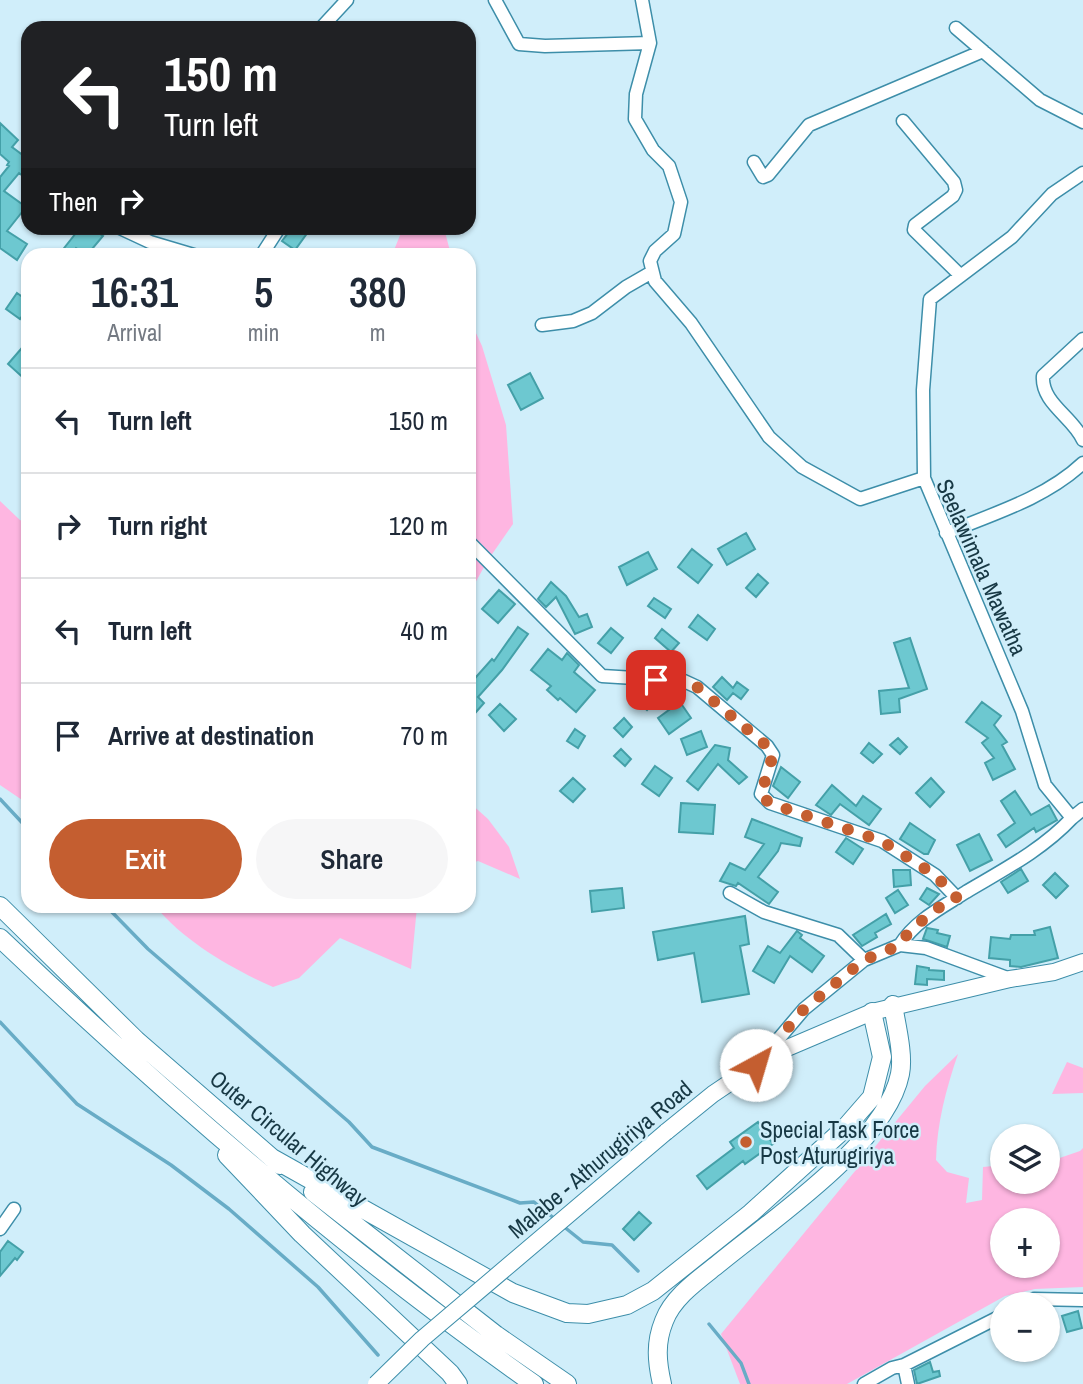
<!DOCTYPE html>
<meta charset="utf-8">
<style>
body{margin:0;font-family:"Archivo Narrow",sans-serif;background:#f6f6f7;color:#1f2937;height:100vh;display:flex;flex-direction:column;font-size:26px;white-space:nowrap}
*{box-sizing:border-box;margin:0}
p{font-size:23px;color:#747a83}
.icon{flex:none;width:38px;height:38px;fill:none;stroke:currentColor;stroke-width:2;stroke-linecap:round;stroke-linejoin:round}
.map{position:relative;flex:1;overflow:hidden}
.drawer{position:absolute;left:21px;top:248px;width:455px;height:665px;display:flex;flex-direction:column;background:#fff;border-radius:21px;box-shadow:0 2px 5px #0004}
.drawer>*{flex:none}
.guide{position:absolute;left:21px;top:21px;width:455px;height:214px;border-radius:21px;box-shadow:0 2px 5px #0004;background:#202124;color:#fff;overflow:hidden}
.controls{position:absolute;left:990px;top:1124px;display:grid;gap:14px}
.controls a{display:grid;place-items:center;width:70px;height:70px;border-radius:50%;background:#fff;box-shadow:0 2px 5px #0004;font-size:35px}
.pin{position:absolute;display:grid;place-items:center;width:60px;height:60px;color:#fff;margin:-30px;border-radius:14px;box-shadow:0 4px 10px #0006}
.me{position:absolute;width:77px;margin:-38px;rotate:39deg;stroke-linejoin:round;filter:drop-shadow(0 0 5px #0008)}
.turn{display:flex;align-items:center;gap:24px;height:147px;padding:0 28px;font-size:32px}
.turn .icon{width:91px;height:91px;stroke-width:2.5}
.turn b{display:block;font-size:49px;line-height:60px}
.then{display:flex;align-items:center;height:66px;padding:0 28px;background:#0003;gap:14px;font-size:26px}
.eta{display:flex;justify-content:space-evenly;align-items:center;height:119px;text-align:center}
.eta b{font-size:42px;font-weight:600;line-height:49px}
.cta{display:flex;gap:14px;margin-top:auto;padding:14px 28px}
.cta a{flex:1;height:80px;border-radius:42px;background:#c45e30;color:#fff;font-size:28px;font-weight:600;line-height:80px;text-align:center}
.cta a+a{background:#f6f6f7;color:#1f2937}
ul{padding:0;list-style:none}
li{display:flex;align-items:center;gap:21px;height:105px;padding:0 28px;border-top:2px solid #e0e1e3}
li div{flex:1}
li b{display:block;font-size:26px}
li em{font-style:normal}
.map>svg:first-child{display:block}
.green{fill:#feb6e1;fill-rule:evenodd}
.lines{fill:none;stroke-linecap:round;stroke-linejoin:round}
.stream{stroke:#68acc6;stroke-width:3.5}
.building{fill:#6dc8d0;stroke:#44a0a8;stroke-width:2}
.minor-casing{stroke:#3d8ea9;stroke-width:15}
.major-casing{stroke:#3d8ea9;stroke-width:18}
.highway-casing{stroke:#3d8ea9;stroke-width:20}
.minor{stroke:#fff;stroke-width:12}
.major{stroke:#fff;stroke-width:16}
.highway{stroke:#fff;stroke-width:18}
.major-bridge-casing{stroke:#3d8ea9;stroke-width:18;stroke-linecap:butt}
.major-bridge{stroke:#fff;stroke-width:16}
.route{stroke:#c45e30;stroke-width:12;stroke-dasharray:0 21.6}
.poi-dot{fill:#c45e30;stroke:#d0eefa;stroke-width:2.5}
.labels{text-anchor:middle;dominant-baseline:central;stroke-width:5;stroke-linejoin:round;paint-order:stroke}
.street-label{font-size:23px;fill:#173844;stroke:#d0eefa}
.poi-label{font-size:23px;fill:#173844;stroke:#d0eefa;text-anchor:start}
</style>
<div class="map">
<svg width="1083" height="1384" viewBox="0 0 1083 1384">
<rect width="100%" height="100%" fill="#d0eefa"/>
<path class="green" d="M403,228h41l7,27h-59z
M469,318l13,28 24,79 7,99 -25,36 -14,25 -5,2z
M0,501l20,19 8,4v280l-28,-19z
M469,802l19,17 21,28 11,32 -42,-18 -9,3z
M156,907h261l-6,62 -71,-31 -41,40 -26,9c-41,-18 -89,-46 -117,-80z
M958,1054c-12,35 -21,69 -22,106l11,12 22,6 -3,25 16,-3 1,-33 20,-2v16h45v-19l32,-11 3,-3v139l-48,2 -30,7 -158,88h-107l-19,-50 204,-248zM1003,1220h45v45h-45z
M1067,1062l16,6v25l-31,1z"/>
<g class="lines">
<path class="stream" d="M0,799l28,30
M106,906l42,43 201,173 23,25 148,56 14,-1 21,17
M0,1022l77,82 94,61 58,44 89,78 60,68
M563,1226l20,16 29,3 26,26
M709,1324l32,39 8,21"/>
</g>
<path class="building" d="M0,123l18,17 -6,7 16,12v10l-5,7 -4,-3 -15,18 22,16 -19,24 20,13 -10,16 -17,-12v-71l9,-11 -2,-1 2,-3 -9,-8z
M80,228h11l12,8 -16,19 -11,-7 -6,8h-3l-6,-4z
M292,228h10l6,4 -13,18 -13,-9z
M17,293l11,8v7l-8,11 -14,-10z
M21,349l7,6v27l-20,-18z
M530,373l13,25 -22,12 -13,-25z
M746,533l9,16 -28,16 -9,-16z
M692,549l20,16 -14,18 -20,-16z
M648,552l9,17 -30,16 -8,-18z
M758,574l10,9 -12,14 -10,-9z
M551,582l15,14 13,21 8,-3 5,13 -17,7 -19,-37 -10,10 -8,-8z
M499,590l16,14 -17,19 -16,-14z
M654,598l17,11 -6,9 -17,-12z
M698,615l17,14 -8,11 -18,-13z
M518,627l10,7 -26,36 -24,27 6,6 -15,17v-35l23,-26 2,2z
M611,628l12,10 -12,15 -13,-10z
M662,629l17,14 -8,9 -16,-14z
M910,638l17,51 -28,10 1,13 -19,2 -2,-23 30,-3 -15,-45z
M548,649l14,11 5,-7 12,12 -5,7 21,18 -19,22 -16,-14 -2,2 -11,-10 4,-4 -20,-16z
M722,677l11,11 4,-6 11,8 -7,9 -8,-6 -6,7 -14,-13z
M645,688l12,11 -10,11 -12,-11z
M680,702l11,16 -22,16 -11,-16z
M982,702l19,14 -7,9 13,17 -5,3 13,24 -22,11 -8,-17 9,-5 -12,-15 6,-5 -22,-16z
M500,704l16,15 -12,12 -15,-16z
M624,718l8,9 -9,10 -9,-9z
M575,729l10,7 -7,12 -11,-7z
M701,731l6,16 -20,8 -6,-16z
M898,738l9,9 -7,7 -10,-9z
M869,743l13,11 -9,9 -12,-10z
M715,745l15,3 -2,12 19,17 -8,7 -21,-20 -20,26 -11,-9z
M621,749l10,10 -6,7 -11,-10z
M655,766l17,12 -13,18 -17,-12z
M781,767l19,15 -12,16 -15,-12z
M573,778l12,11 -12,13 -13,-11z
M931,778l13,14 -14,15 -14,-14z
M832,785l24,21 7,-10 18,13 -12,16 -29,-21 -9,11 -15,-10z
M1015,791l16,24 18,-10 8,15 -21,12 -2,-4 -28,19 -8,-12 17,-12 -14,-22z
M681,803l34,2 -2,29 -34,-2z
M752,819l50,19 -2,8 -19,-3 -3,8 -20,26 20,15 -9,12 -31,-21 -2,3 -16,-5 10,-18 15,7 19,-26 -19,-7z
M910,823l25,17 -7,14h-4l-24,-15z
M979,834l13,26 -22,11 -13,-26z
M846,838l17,11 -10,15 -17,-12z
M1021,869l7,12 -20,12 -7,-11z
M893,870h17l1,15 -17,2z
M1055,873l13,13 -12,12 -13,-13z
M622,888l2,20 -32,4 -2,-21z
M927,888l12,6 -10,11 -9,-6z
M898,890l10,15 -13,8 -9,-15z
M886,914l5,10 -16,9 2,4 -15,9 -9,-11z
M745,916l4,28 -9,2 9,48 -47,8 -8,-49 -36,7 -5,-28z
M1050,927l8,31 -37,9 -11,-1v-6l-21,-2 2,-21 19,2 1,-4h24l-1,-4z
M927,928l11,2 -1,3 13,3 -3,11 -24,-8z
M797,931l5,4 -2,3 24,18 -12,16 -22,-16 -16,27 -21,-12 15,-25 12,7z
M917,966l12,2v2l15,1v9l-17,-1v6l-12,-1z
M758,1122l15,22 -28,20 -2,-3 -36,28 -10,-13 37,-28 -4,-6z
M639,1212l12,11 -17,17 -11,-11z
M8,1241l15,11 -6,8 -2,-2 -15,18v-24z
M1078,1311l4,17 -15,4 -5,-16z
M930,1362l3,10 6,-1 1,5 -23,8 -3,-14z"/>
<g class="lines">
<g class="minor-casing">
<path id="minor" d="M495,0l24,44 26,2 105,-3
M642,0l8,43 -14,51 -1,25 18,31 16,16 12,36 -7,32 -19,17 -5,10 5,20 36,42 78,114 33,30 58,32 64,-21 98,233 23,74 27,33 11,-9
M321,28l26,-28
M956,28l84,72 43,22
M903,121l51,61 2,8 -3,6 -38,29 -1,5 46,45
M754,162l9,15 5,-2 41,-50 174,-74
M120,228l30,14 47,14
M261,256l18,-28
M542,325l31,-4 19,-8 34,-26 26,-15
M1083,339l-40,37c-2,27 30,41 40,64
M924,478l-1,-88 7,-91 82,-62 40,-43 31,-21
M946,533c47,-19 100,-35 137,-70
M469,542l133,134 82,5 13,6 70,59 6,9 -12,39 9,9 112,38 53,34 22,23
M730,893l34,19 74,23 26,25
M900,945c16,-25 41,-37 66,-53 37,-22 76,-42 106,-74
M759,1062l45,-53 60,-49 36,-15 26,3 84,31
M0,1229l14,-20
M1026,1304l8,-5 49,1
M904,1365l4,19
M864,1384l28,-16 12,-3 99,-50"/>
</g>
<g class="major-casing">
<path id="major" d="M666,1132l47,-38 43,-29 29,-16 87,-37 138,-33 44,-7 29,-10"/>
</g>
<g class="highway-casing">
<path id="highway" d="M0,906l136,134 144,125
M0,938c168,160 344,312 534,446
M227,1155l75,79 148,139 8,11
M272,1158l241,135 54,20 21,1 39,-9 26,-14 98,-78 94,-85 27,-31 10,-40 -10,-45
M313,1192l183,143 71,49
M662,1384c-5,-22 -7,-41 2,-63 9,-24 34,-41 54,-57 53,-44 168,-120 182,-190 4,-19 -4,-50 -7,-69"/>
</g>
<use href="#minor" class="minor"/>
<use href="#major" class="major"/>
<use href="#highway" class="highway"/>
<g class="major-bridge-casing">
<path id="major-bridge" d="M376,1384l46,-45 244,-207"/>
</g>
<use href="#major-bridge" class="major-bridge"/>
</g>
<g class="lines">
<path class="route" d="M656,680l28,1 13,6 70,59 6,9 -12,39 8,9 113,38 53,34 22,23 -23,12 -26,23 -8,12 -36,15 -60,49 -48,56"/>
</g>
<circle class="poi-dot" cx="746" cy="1142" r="7"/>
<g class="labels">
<g class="street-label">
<text transform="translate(982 567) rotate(66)">Seelawimala Mawatha</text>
<text transform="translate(289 1138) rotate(40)">Outer Circular Highway</text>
<text transform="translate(600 1159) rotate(-40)">Malabe - Athurugiriya Road</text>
</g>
<g class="poi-label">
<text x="760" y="1129">Special Task Force<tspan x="760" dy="26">Post Aturugiriya</tspan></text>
</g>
</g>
</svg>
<div class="controls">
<a><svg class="icon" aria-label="layers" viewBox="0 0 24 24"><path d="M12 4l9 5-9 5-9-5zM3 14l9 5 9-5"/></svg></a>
<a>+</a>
<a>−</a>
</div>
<div class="pin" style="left:656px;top:680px;background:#d93025"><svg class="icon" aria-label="arrive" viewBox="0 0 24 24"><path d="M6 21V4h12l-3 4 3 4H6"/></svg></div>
<svg class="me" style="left:756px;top:1065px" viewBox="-20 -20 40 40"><circle r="19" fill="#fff"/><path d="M0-13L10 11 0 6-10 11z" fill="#c45e30"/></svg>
<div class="guide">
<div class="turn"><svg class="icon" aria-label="left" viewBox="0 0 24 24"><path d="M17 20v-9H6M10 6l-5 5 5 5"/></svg><div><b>150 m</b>Turn left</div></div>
<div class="then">Then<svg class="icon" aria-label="right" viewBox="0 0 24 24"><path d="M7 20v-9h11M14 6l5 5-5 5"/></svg></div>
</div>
<section class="drawer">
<div class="eta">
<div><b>16:31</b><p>Arrival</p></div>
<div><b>5</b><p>min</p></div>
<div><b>380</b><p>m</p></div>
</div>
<ul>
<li><svg class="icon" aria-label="left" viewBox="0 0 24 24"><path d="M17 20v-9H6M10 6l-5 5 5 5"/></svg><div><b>Turn left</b></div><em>150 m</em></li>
<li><svg class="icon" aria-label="right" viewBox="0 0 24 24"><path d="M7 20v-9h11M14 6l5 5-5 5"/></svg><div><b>Turn right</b></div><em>120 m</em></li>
<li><svg class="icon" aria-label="left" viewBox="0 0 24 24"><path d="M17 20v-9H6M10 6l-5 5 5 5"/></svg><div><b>Turn left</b></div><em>40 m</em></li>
<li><svg class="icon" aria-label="arrive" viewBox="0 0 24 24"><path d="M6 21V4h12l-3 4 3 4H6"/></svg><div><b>Arrive at destination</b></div><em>70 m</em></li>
</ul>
<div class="cta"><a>Exit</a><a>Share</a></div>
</section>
</div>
